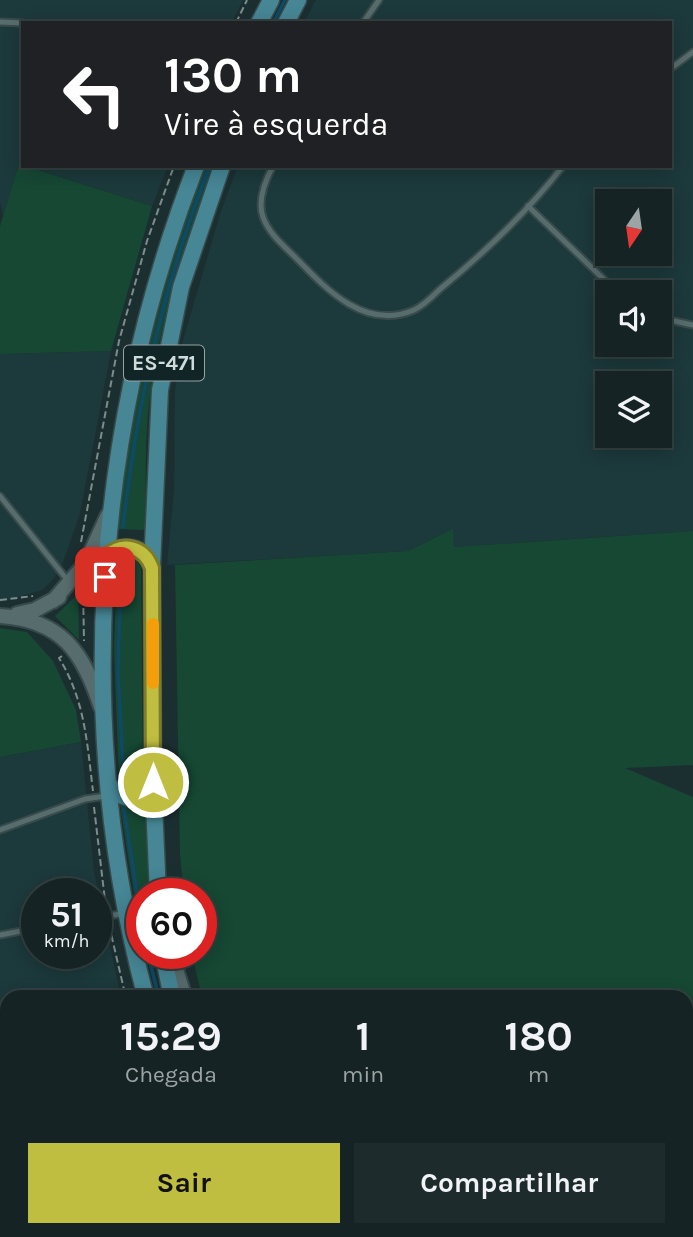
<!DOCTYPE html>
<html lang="pt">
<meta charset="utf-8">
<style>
body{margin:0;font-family:Karla,sans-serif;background:#1e2b2c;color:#f1f3f6;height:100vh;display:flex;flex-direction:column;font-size:26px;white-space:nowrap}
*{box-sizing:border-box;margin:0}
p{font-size:23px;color:#9da4a6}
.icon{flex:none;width:38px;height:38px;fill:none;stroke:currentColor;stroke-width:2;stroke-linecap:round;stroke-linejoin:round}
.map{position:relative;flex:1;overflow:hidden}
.details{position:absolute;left:0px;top:990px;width:693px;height:247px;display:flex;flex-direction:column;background:#152324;border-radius:21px 21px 0 0;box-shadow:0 4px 18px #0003,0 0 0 2px #344041}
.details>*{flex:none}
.top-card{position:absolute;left:21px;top:21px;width:651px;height:147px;border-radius:0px;box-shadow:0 4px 18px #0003,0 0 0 2px #344041;background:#202124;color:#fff;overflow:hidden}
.needle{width:46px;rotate:193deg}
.fabs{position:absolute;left:595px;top:189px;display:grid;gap:14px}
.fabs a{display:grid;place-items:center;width:77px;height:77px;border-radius:0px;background:#152324;box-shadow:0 4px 18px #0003,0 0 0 2px #344041;font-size:35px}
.speed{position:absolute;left:21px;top:878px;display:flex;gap:14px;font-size:35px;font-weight:700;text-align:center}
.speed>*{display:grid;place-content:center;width:91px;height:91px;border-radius:50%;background:#152324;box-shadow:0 4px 18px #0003,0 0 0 2px #344041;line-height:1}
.speed small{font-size:18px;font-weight:400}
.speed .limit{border:10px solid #d22;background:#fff;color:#111}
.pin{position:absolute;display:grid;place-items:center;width:60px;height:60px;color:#fff;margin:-30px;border-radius:14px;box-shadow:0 4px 10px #0006}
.me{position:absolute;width:77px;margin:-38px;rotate:0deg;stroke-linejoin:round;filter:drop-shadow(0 0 5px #0008)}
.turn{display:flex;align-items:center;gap:24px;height:147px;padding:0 28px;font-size:32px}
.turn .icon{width:91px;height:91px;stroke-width:2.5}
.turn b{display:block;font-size:49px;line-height:60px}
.eta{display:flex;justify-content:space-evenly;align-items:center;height:119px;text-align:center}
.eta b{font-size:42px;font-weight:700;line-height:49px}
.button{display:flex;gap:14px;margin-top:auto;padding:14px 28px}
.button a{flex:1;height:80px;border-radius:0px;background:#c0be40;color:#111;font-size:28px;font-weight:700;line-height:80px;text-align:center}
.button a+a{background:#1e2b2c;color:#f1f3f6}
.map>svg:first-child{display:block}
.built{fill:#1c393b;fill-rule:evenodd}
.green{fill:#164834}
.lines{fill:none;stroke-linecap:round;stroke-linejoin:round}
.stream{stroke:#0e4966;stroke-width:3.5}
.lane-casing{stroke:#394a4b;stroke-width:9}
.street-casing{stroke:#394a4b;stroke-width:13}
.secondary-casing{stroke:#394a4b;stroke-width:18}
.primary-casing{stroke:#394a4b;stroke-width:19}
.path{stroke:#7d8c8d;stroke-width:2;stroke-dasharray:7 3.5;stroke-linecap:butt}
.lane{stroke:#576c6d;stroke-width:5}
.street{stroke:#576c6d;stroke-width:10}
.secondary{stroke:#576c6d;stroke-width:14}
.primary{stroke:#468695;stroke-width:16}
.route-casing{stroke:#7d7c2a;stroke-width:18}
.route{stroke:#c0be40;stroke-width:12}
.slow{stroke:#f59e0b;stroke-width:12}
.labels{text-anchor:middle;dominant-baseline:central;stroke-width:5;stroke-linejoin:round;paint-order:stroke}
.shield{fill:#122526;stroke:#96a4a5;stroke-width:2}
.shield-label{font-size:21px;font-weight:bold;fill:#cfdbdb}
</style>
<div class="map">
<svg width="693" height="1237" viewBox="0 0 693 1237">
<rect width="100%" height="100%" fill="#1c2f30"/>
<path class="built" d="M0,0h243l-11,23h-209v142l-4,-1 -16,52 -3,-14z
M316,0h377v531l-240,16 -1,-17 -44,21 -241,14 7,-75 1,-99 7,-47 39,-133 17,-45h432v-143h-366zM607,201h53v53h-53zM607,292h53v53h-53zM607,383h53v53h-53z
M27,166h141l-16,40z
M111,351l-31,163 -17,48 -9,16 -12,12 -42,12v-248z
M81,742l13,130 27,125 -114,1v223l-7,2v-466zM37,894h59v60h-59z
M686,1166h7v71h-168v-7h161z"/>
<path class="green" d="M19,164l133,42 -41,145 -111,3v-128z
M205,166h10c-27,69 -51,142 -63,215 -8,50 -6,99 -6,149l-28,-1c13,-125 43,-245 87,-363z
M453,529l1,18 239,-16v234l-68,3 68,29v321l-7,1v-121l-484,-1 -10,-43h9v-60h-17l-4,-40 -5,-289 233,-14z
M124,557l11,1 6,10 2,212 -4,9 -13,1 -7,-9 -5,-132 3,-83z
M78,594l1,46 -24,-24z
M0,628l27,4 26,29 23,49 5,32 -81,15z
M147,802l4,92h-9v50l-22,-139 15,3z
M7,1228l181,2 3,7h-191v-8z"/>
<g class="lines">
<path class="stream" d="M273,23l12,-23
M123,527c14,-124 41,-245 87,-361
M121,561l-3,110 6,115
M124,809l18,116
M148,954l11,44
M686,1143h7
M230,1230l2,7
M0,1234l23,-4"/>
<g class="lane-casing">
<path id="lane" d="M0,22l23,1
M363,23l16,-23
M670,69l23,-17
M273,166c-8,15 -16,34 -10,51 6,17 21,29 33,41 30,31 69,73 118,52 9,-4 18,-13 25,-20 44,-36 89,-79 124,-124
M528,206l89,86
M660,318l33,7
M0,496l69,86
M0,830l85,-31 21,-3
M96,918l30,-5
M0,935l37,-7
M0,1091l7,-4
M0,1156l7,3"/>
</g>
<g class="street-casing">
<path id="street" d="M686,1128h7
M686,1158l7,-1"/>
</g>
<g class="secondary-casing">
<path id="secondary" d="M53,601l33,-38 22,-48
M17,614l18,-4 24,-13
M0,616c62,4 83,36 101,91
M171,954l14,44
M274,1230l1,7"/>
</g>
<g class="primary-casing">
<path id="primary" d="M259,23l12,-23
M286,23l12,-23
M105,557c17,-16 39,-11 47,10
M108,782l6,11 17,6 16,-7 6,-10
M158,894l-5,-112 -1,-215 8,-177 21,-103 41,-121
M163,954l9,44
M146,998c-73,-272 -52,-570 50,-832
M217,1230l2,7
M242,1230l2,7
M254,1230l2,7"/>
</g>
<path class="path" d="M236,23l11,-23
M81,542l38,-201 28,-100 27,-75
M83,587l1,54
M0,600l33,-4
M62,656l-3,2c26,42 28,85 34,133
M94,807l12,102
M109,925l17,73
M196,1230l2,7"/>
<use href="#lane" class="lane"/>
<use href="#street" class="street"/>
<use href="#secondary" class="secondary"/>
<use href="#primary" class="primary"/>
</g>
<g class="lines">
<g class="route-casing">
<path id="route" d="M105,577v-20c17,-16 39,-11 47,11l1,214"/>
</g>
<use href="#route" class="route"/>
<path class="slow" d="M153,624v59"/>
</g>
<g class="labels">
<rect class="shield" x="124" y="345.5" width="80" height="35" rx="5"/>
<g class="shield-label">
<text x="164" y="363">ES-471</text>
</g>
</g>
</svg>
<div class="fabs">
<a><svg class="needle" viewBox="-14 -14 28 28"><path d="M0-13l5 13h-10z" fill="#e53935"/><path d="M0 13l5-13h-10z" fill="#9da4a6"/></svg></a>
<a><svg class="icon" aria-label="sound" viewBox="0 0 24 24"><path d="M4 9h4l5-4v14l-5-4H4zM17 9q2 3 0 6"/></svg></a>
<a><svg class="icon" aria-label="layers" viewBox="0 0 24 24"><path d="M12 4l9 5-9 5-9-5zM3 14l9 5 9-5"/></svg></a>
</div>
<div class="speed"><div>51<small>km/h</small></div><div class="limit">60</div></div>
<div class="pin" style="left:105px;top:577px;background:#d93025"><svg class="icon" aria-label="arrive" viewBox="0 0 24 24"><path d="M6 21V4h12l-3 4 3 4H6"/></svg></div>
<svg class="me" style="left:153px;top:782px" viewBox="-20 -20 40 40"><circle r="17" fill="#c0be40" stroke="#fff" stroke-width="3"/><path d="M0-11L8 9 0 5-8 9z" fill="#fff"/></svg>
<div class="top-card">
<div class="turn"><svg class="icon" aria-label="left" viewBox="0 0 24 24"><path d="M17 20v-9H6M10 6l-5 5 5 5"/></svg><div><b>130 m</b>Vire à esquerda</div></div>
</div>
<section class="details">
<div class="eta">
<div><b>15:29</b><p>Chegada</p></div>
<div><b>1</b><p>min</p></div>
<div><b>180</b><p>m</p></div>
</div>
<div class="button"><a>Sair</a><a>Compartilhar</a></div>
</section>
</div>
